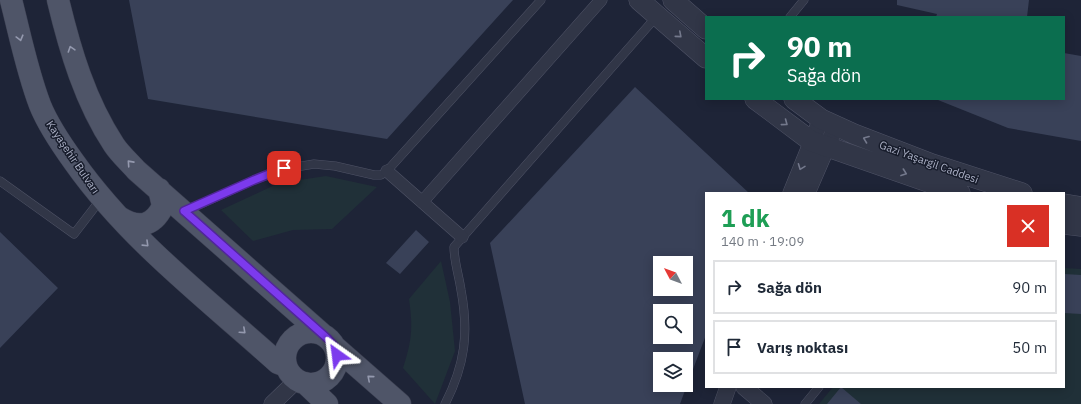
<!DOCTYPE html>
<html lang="tr">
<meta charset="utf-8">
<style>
body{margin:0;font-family:"IBM Plex Sans",sans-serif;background:#f6f6f7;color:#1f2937;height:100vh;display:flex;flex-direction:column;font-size:15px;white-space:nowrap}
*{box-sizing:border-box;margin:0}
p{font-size:13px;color:#747a83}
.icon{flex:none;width:22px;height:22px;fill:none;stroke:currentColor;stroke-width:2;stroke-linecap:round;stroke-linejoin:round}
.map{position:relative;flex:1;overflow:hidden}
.drawer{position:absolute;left:705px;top:192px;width:360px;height:196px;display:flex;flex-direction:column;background:#fff;border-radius:0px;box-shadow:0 2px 10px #0003}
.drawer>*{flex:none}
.top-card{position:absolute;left:705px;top:16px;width:360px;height:84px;border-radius:0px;box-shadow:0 2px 10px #0003;background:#0b6e4f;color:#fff;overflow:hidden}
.needle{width:26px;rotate:311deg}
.buttons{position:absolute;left:653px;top:256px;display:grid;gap:8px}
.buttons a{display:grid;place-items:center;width:40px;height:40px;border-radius:0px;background:#fff;box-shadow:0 2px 10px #0003;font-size:20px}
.pin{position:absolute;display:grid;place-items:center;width:34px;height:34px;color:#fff;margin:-17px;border-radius:8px;box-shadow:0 2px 6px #0006}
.me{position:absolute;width:44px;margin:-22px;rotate:329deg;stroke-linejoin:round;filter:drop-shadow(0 0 3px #0008)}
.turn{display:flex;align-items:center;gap:14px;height:84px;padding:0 16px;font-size:18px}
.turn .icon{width:52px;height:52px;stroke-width:2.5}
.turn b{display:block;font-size:28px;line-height:34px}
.round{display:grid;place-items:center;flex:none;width:42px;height:42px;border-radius:0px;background:#f6f6f7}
.summary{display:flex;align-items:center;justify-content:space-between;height:68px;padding:0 16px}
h1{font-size:24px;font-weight:700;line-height:30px;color:#1e9e55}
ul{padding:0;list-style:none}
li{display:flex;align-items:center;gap:12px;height:54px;margin:0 8px 6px;padding:0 8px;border:2px solid #e0e1e3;border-radius:0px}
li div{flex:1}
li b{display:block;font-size:15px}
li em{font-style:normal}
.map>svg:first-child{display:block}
.green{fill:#203038}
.building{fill:#394158;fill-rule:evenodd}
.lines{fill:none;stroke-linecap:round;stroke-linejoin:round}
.service-casing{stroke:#4f5366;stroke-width:9}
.pedestrian-casing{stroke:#4f5366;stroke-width:13}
.minor-casing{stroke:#4f5366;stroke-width:17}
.tertiary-casing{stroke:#4f5366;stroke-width:21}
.primary-casing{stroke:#3b3f51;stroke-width:23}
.service{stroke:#313647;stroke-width:8}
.pedestrian{stroke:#313647;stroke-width:12}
.minor{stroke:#313647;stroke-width:16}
.tertiary{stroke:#313647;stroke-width:20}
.primary{stroke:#4f5568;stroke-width:22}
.oneway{stroke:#74798c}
.oneway2{stroke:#9499ae}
.route-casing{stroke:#51269a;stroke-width:10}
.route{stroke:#7c3aed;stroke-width:7}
.labels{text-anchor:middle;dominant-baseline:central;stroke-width:3;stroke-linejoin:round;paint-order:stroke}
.street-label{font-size:11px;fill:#abb0c5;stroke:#171c2b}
</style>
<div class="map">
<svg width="1081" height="404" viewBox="0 0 1081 404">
<rect width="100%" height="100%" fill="#1e2437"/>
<path class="green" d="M326,176l51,11 -45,42 -39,1 -40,11 -32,-31 58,-27z
M441,261l9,41 5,49 -20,53 -32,-36c9,-27 10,-41 6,-69z
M1064,268l17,1v135h-262l14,-17h231z"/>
<path class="building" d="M129,0h384l-126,139 -239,-40z
M897,0h132l-2,17h-91l1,-3 -40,-9z
M1064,53l17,3v85l-73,-13 -70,-28 126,-1z
M635,87l114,106h-43v142l-19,50 -1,-26h-26v26h27l-7,19h-155l-35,-161zM660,263h26v26h-26zM660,311h26v26h-26z
M416,230l13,12 -29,32 -14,-11z
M0,232l58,56 -58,60z
M1064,274l17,1v39l-17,-1z
M841,387l20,17h-34z"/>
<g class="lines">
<g class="service-casing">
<path id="service" d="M790,17l14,-17
M0,181l74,53 27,-35
M186,211l68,-31 30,-11 30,-5 21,2 39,9h7l6,-4 154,-171
M445,404c20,-39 24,-71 16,-114 -2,-14 -7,-29 -7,-43l203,-231
M805,404l14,-17"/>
</g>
<g class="pedestrian-casing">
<path id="pedestrian" d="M387,171l75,66
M422,202l179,-202"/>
</g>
<g class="minor-casing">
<path id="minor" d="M791,193l30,-74
M807,193l29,-67
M744,387l20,17
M272,404l25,-24
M722,404l6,-17"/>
</g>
<g class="tertiary-casing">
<path id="tertiary" d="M639,0l67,58
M673,0l33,29
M755,99l56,42 149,52
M794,99l27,20 33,15 78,30 90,29
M1064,204l17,3
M1064,224l17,2"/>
</g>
<g class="primary-casing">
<path id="primary" d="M11,0c9,35 16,71 29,105 8,20 21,39 34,57 55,78 133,137 204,201l8,3
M58,0c12,50 27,101 56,145 6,9 15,17 22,25l186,164
M119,217c19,12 34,10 44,-11l-4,-17
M285 358a26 26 0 1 1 52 0a26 26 0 1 1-52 0Z
M335,347l65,57
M305,383l22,21"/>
</g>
<use href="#service" class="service"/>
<use href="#pedestrian" class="pedestrian"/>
<use href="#minor" class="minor"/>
<use href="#tertiary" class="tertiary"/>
<use href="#primary" class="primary"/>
</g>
<defs><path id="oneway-chevron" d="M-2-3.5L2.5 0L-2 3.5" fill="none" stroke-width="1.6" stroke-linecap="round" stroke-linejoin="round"/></defs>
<g class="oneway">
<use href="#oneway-chevron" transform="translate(679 35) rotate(41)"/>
<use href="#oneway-chevron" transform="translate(785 123) rotate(37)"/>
<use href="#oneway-chevron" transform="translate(866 139) rotate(-159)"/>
<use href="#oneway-chevron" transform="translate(801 167) rotate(111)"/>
<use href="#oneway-chevron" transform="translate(904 173) rotate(20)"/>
</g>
<g class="oneway2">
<use href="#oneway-chevron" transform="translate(20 38) rotate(75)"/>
<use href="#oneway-chevron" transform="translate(71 49) rotate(-108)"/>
<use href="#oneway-chevron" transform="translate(130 163) rotate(-132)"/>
<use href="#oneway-chevron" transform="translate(146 244) rotate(44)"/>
<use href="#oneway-chevron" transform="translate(243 331) rotate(42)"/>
<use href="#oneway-chevron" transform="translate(370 378) rotate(-139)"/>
</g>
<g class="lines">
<g class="route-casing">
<path id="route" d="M284,168l-30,12 -70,31 144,128 7,8 2,8"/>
</g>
<use href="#route" class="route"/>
</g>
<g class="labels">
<g class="street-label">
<text transform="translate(73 157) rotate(56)">Kayaşehir Bulvarı</text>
<text transform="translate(929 162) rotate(20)">Gazi Yaşargil Caddesi</text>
</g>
</g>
</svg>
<div class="buttons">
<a><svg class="needle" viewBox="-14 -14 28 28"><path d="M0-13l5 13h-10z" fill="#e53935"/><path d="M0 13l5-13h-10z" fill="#747a83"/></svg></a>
<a><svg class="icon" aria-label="search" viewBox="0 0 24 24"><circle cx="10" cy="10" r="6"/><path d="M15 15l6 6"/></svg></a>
<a><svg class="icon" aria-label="layers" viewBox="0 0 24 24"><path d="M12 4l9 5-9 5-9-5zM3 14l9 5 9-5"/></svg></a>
</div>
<div class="pin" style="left:284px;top:168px;background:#d93025"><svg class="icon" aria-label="arrive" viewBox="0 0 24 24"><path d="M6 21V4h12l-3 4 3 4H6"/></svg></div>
<svg class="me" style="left:337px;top:355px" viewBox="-20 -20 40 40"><path d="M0-17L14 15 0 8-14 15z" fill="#7c3aed" stroke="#fff" stroke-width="4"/></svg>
<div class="top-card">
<div class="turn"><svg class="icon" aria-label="right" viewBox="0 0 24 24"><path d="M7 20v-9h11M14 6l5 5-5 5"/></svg><div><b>90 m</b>Sağa dön</div></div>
</div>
<section class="drawer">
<div class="summary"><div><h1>1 dk</h1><p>140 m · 19:09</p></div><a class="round" style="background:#d93025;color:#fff"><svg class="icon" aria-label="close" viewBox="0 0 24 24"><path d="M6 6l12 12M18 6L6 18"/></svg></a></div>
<ul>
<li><svg class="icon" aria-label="right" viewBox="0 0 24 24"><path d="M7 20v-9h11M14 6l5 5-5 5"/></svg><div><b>Sağa dön</b></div><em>90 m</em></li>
<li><svg class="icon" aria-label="arrive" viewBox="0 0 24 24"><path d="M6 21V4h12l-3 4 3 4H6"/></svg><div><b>Varış noktası</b></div><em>50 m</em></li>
</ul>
</section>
</div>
